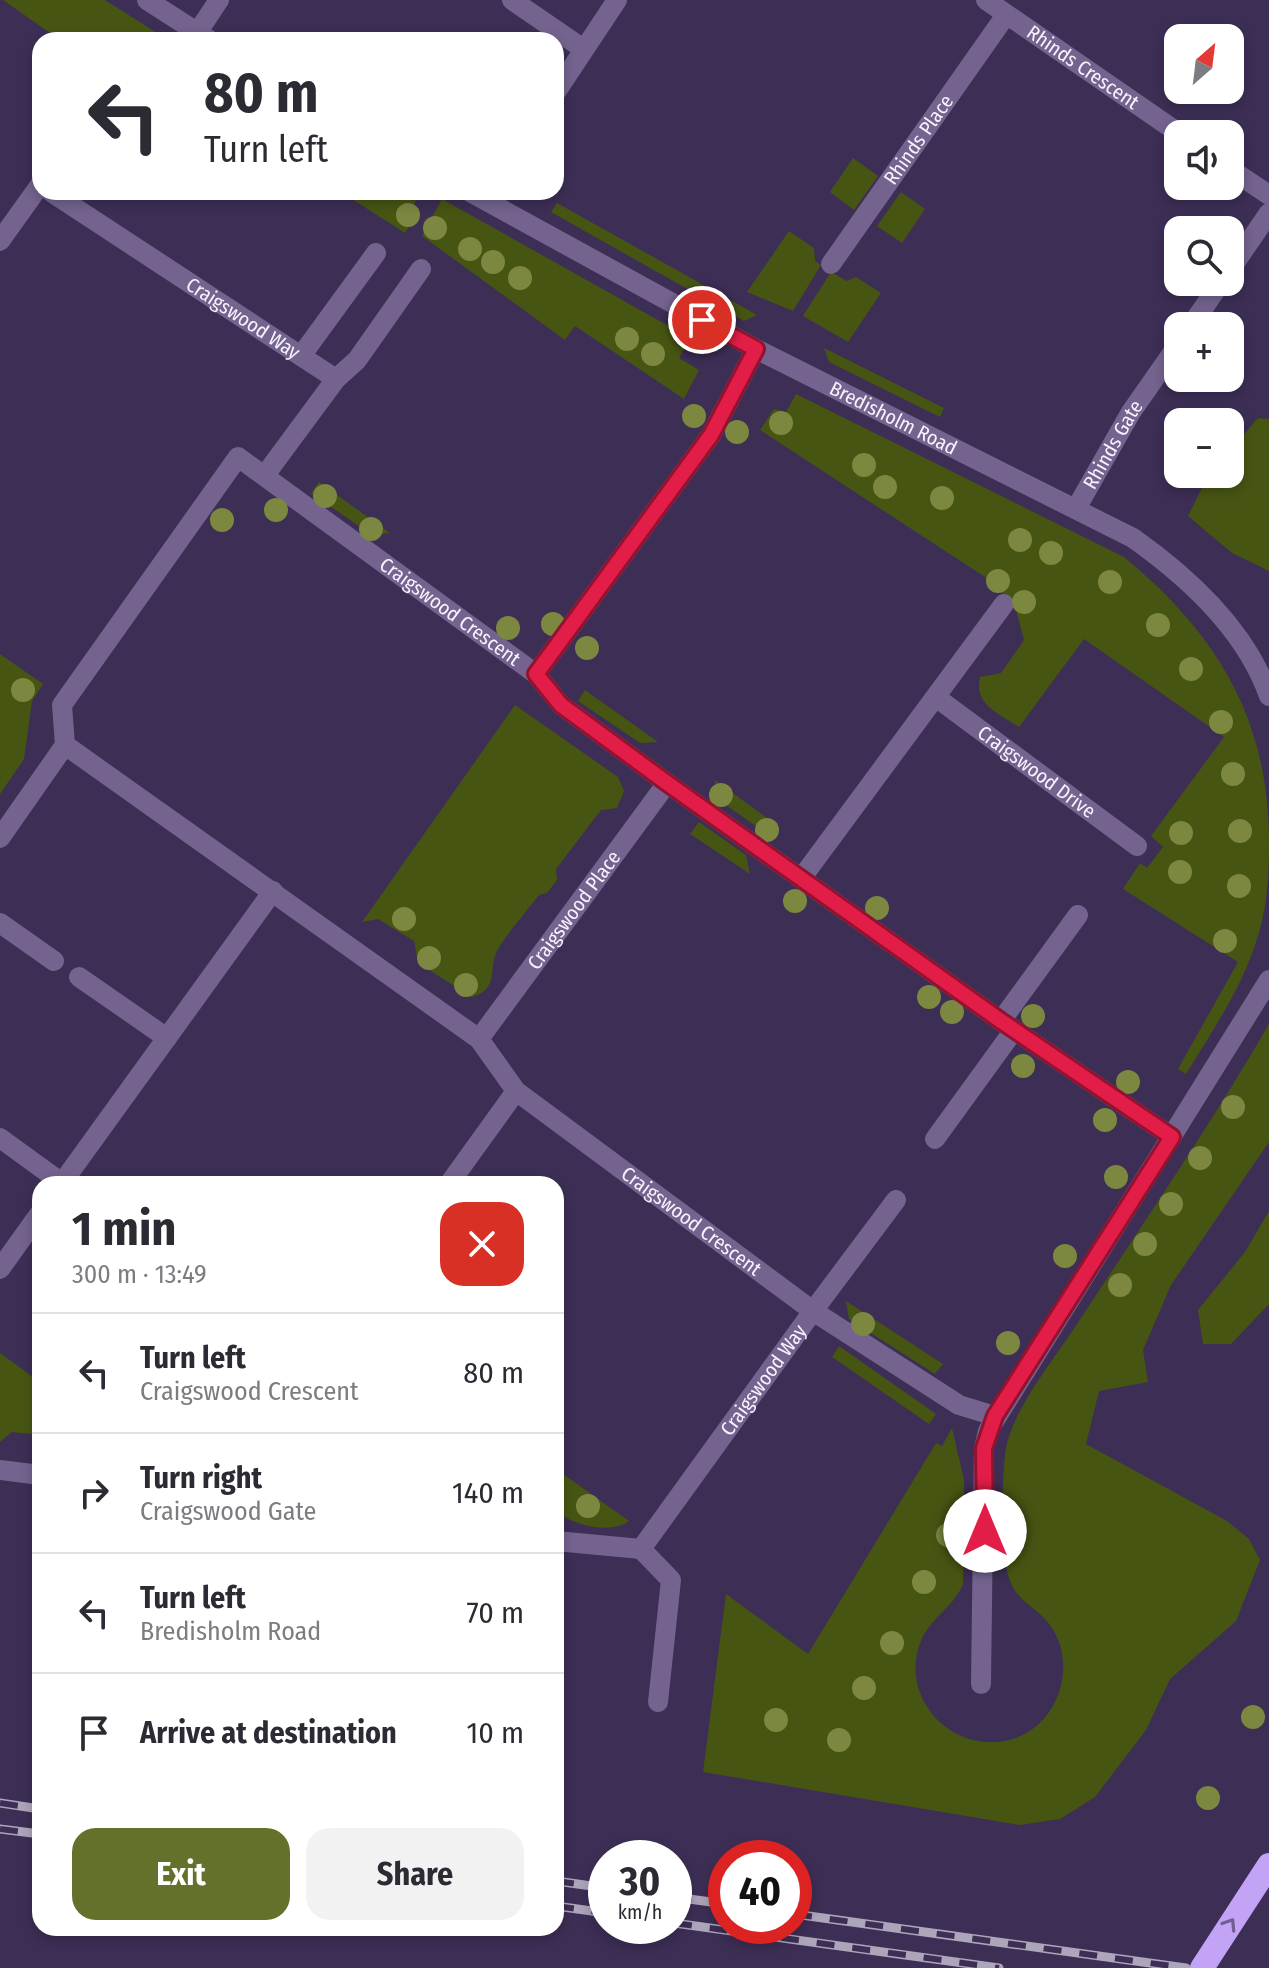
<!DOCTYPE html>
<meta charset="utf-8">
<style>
body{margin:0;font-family:"Fira Sans Condensed",sans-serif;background:#f2f2f3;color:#2b2b33;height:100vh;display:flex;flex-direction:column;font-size:30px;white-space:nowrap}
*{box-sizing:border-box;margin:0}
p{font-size:26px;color:#7c7c81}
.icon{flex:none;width:44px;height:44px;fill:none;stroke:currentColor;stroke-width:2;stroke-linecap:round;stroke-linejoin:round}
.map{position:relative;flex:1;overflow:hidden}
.side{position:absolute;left:32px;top:1176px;width:532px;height:760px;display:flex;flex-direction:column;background:#fff;border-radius:24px;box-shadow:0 4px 12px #0003}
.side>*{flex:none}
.guide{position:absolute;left:32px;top:32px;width:532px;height:168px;border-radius:24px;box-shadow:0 4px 12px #0003;background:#fff;color:#2b2b33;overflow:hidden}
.needle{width:52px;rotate:28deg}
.tools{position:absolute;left:1164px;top:24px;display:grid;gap:16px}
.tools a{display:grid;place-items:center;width:80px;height:80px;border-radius:16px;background:#fff;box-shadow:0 4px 12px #0003;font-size:40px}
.speed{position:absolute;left:588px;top:1840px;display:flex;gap:16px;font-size:40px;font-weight:700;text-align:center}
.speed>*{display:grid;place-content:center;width:104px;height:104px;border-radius:50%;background:#fff;box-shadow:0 4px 12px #0003;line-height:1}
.speed small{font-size:20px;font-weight:400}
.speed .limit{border:12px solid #d22;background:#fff;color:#111}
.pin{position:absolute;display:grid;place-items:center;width:68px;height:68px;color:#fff;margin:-34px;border:4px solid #fff;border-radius:50%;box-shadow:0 2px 8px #0007}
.me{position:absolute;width:88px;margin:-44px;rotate:0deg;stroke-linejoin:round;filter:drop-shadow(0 0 6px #0008)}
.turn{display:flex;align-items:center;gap:28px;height:168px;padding:0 40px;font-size:36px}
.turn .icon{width:104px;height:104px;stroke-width:2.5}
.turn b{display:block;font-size:56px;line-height:68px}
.round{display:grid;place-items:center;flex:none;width:84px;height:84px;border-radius:24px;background:#f2f2f3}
.overview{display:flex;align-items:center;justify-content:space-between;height:136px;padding:0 40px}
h1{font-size:48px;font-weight:700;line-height:60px}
.button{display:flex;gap:16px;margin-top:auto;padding:16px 40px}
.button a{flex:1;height:92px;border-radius:24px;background:#63712a;color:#fff;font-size:32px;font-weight:700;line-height:92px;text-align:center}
.button a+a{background:#f2f2f3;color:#2b2b33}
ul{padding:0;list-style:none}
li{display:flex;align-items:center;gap:24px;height:120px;padding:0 40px;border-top:2px solid #e1e1e2}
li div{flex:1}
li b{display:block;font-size:30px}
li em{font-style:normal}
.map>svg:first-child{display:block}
.green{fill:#475513}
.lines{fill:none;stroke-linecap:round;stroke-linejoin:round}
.service{stroke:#73638e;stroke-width:20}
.minor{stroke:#73638e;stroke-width:20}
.tertiary{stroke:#73638e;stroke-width:20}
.motorway{stroke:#c2a3f5;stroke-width:24}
.rail-casing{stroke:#ada5ba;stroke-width:9}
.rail{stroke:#3d2e55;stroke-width:6;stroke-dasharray:18;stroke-linecap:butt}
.tree{fill:#7c8740}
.oneway{stroke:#725d95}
.route-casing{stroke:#92132f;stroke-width:20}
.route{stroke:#e11d48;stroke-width:14}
.labels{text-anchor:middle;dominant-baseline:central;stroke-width:8;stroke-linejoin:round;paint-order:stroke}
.street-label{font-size:20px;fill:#f6f3fd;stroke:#3d2e55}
</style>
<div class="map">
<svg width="1269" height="1968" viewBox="0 0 1269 1968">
<rect width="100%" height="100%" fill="#3d2e55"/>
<path class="green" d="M3,0h102l63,40h-108z
M853,158l25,18 -24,34 -24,-18z
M341,192h79l-7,15 6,4 -14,22z
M901,192l24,17 -23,34 -25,-17z
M442,199l248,139 -11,20 20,12 -15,29 -109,-73 -10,14 -143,-104z
M557,203l200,112 -13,6 -193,-109z
M789,231l25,17 1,13 6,4 -28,46 -46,-19z
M831,272l16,9 9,-4 25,16 -33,49 -45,-26z
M824,348l120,60 -4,9 -111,-55z
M796,394l328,163c94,78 145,162 145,286 0,35 -2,69 -14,102 -15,46 -44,88 -69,129l-8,-5 60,-107 -115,-73 17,-26 7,5 16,-21 -12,-11 73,-99 -140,-98 -65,88c-20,-13 -46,-23 -39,-50l21,-4 23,-33 -10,-37 -26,-24 -228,-149 14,-21 12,3z
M1258,418l11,1v152l-37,-18 -44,-37 21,-42h21v-35l8,2z
M319,482l71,51 -18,2 -61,-42z
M0,654l43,30 -11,17 -8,58 -24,35z
M585,690l73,52 -18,1 -62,-42z
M515,705l103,72 6,14 -7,17 -16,2 -45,59 1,11 -10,13 -8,2c-14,18 -31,37 -42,56 -9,17 3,38 -25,46l-54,-34 -4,-22 -36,-22 -16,3z
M715,780l63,46 -8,10 -54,-38z
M699,822l47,33 4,19 -60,-40z
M1269,1024v118l-98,143 -28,65 5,32 -49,9 -13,53 141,77 22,18 11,21 -24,61 -66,58 -24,51 -51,67 -35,22 -40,6 -317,-53 23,-178 82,60 128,-211 6,3 10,-18 12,52 -1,104c-9,23 -33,34 -42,57 -21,51 22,105 75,101 57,-3 86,-72 54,-117 -12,-17 -32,-23 -40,-44 -11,-28 -8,-95 -5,-126 4,-42 49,-95 72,-131 65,-99 133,-198 192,-300z
M1269,1211v93l-38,40h-28l-5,-34 47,-58z
M846,1301l97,63 -8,10 -86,-55z
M839,1346l97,68 -7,10 -97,-67z
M0,1353l40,29v53l-28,-3 -12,10z
M556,1469l73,52c-18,14 -59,4 -73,-11z"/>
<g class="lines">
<path class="service" d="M512,0l70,48
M301,356l75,-103
M336,379l21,-19 64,-91
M0,923l54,38
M79,977l88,61
M1001,1021l77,-106
M935,1139l79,-109
M813,1311l83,-111
M641,1549l30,31 -13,122"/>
<g class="minor">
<path id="s1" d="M986,0l194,134"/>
<path d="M197,33l22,-33"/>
<path d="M556,92l61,-92"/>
<path d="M1230,169l39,26"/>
<path id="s2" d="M51,192l285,187 -71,96"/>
<path d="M0,241l40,-56"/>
<path id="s3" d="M831,264l175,-249"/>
<path d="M1230,270l39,-57"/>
<path d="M1191,326l30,-44"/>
<path id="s4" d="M1077,507l54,-95 47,-67"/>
<path d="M536,674l175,-239 45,-86"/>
<path id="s5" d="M937,698l200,148"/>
<path id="s6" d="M65,745l414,294 37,52 297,220"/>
<path id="s7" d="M0,838l65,-93 -3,-40 176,-248 298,217 25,31 106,78 334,238 171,116"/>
<path d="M803,876l201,-272"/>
<path id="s8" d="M479,1039l188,-256"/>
<path d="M0,1138l62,45 211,-292"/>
<path d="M449,1184l67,-93"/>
<path d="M0,1269l40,-56"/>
<path d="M0,1470l40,5"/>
<path id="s9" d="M556,1541l85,8 172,-238 146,94 36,11"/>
</g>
<g class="tertiary">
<path d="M147,0l62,40"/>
<path id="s10" d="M470,192l286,157 377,189c55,39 113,92 136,158"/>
<path d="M981,1684l3,-236 4,-17 281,-451"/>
</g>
<path class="motorway" d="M1202,1968l67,-103"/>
<g class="rail-casing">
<path id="rail" d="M0,1803l40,6
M0,1829l40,5
M556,1881l50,7
M674,1897l52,7
M556,1906l50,7
M794,1914l392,54
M674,1923l325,45"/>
</g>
<use href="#rail" class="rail"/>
</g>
<g class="tree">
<circle cx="408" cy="215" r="12"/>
<circle cx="435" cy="228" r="12"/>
<circle cx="470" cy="249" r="12"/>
<circle cx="493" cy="262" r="12"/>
<circle cx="520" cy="278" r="12"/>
<circle cx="627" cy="339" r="12"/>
<circle cx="653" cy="354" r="12"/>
<circle cx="694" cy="416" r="12"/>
<circle cx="781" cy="423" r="12"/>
<circle cx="737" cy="432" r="12"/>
<circle cx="864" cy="465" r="12"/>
<circle cx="885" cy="487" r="12"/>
<circle cx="325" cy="496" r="12"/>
<circle cx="942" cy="498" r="12"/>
<circle cx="276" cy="510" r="12"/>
<circle cx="222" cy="520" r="12"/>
<circle cx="371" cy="529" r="12"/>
<circle cx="1020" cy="540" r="12"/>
<circle cx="1051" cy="553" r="12"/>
<circle cx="998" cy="581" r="12"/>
<circle cx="1110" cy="582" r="12"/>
<circle cx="1024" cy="602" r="12"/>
<circle cx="553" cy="624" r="12"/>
<circle cx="1158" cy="625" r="12"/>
<circle cx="508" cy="628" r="12"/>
<circle cx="587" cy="648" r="12"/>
<circle cx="1191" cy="669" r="12"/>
<circle cx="23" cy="690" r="12"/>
<circle cx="1221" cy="722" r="12"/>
<circle cx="1233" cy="774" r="12"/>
<circle cx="721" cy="795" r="12"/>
<circle cx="767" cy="830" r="12"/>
<circle cx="1240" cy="831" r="12"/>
<circle cx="1181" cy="833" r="12"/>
<circle cx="1180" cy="872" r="12"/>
<circle cx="1239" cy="886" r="12"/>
<circle cx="795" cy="901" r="12"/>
<circle cx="877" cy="908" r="12"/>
<circle cx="404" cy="919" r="12"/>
<circle cx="1225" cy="941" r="12"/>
<circle cx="429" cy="958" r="12"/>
<circle cx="466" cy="985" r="12"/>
<circle cx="929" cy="997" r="12"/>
<circle cx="952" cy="1012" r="12"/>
<circle cx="1033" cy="1016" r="12"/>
<circle cx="1023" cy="1066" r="12"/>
<circle cx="1128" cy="1082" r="12"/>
<circle cx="1233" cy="1107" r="12"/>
<circle cx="1105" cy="1120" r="12"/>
<circle cx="1200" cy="1158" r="12"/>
<circle cx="1116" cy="1177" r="12"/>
<circle cx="1171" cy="1204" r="12"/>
<circle cx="1145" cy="1244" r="12"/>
<circle cx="1065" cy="1256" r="12"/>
<circle cx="1120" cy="1285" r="12"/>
<circle cx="863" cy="1324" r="12"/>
<circle cx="1008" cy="1343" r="12"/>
<circle cx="588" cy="1506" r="12"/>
<circle cx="948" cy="1535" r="12"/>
<circle cx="924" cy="1582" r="12"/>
<circle cx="892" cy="1643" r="12"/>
<circle cx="864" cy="1688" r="12"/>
<circle cx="1253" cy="1717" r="12"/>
<circle cx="776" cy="1720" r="12"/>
<circle cx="839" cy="1740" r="12"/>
<circle cx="1208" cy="1798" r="12"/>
</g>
<defs><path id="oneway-chevron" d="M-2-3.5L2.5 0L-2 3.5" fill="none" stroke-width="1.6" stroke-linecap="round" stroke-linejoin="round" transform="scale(2)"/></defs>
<use class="oneway" href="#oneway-chevron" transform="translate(1230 1924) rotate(-57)"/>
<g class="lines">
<g class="route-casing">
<path id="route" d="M702,320l54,29 -45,86 -175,239 25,31 106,78 334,238 171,116 -177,279 -11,32 1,83"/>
</g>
<use href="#route" class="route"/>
</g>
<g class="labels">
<g class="street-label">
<text stroke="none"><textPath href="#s1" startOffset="118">Rhinds Crescent</textPath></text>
<text stroke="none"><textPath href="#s3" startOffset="152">Rhinds Place</textPath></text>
<text stroke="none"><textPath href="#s2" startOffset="230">Craigswood Way</textPath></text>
<text stroke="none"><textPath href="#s10" startOffset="480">Bredisholm Road</textPath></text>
<text stroke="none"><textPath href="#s4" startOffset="72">Rhinds Gate</textPath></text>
<text stroke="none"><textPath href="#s7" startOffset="720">Craigswood Crescent</textPath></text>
<text stroke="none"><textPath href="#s5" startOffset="124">Craigswood Drive</textPath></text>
<text stroke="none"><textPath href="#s8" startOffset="160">Craigswood Place</textPath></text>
<text stroke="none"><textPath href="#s6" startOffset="790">Craigswood Crescent</textPath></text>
<text stroke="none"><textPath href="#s9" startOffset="294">Craigswood Way</textPath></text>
</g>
</g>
</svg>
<div class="tools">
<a><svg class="needle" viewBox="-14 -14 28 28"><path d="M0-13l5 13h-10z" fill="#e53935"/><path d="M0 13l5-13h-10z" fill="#7c7c81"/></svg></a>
<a><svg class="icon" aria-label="sound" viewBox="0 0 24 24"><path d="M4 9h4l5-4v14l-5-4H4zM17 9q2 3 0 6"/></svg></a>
<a><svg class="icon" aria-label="search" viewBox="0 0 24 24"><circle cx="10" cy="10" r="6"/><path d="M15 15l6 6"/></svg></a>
<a>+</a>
<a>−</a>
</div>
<div class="speed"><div>30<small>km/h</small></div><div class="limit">40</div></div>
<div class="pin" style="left:702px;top:320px;background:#d93025"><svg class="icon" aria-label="arrive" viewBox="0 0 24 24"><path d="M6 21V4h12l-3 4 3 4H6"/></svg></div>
<svg class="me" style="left:985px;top:1531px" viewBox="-20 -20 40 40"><circle r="19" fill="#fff"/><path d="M0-13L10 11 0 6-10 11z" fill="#e11d48"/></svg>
<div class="guide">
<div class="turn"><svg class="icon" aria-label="left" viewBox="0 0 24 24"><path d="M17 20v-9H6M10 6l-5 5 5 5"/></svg><div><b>80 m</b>Turn left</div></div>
</div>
<section class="side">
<div class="overview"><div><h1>1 min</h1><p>300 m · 13:49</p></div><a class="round" style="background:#d93025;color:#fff"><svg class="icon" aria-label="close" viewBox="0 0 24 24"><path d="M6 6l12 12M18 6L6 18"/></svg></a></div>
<ul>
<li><svg class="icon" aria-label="left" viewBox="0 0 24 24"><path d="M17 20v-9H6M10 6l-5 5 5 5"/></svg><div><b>Turn left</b><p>Craigswood Crescent</p></div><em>80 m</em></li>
<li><svg class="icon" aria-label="right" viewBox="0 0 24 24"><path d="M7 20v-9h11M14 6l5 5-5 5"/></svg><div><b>Turn right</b><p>Craigswood Gate</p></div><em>140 m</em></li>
<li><svg class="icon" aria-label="left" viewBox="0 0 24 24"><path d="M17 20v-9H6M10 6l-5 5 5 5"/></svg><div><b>Turn left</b><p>Bredisholm Road</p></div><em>70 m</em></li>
<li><svg class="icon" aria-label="arrive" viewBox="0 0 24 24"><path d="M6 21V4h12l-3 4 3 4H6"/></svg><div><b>Arrive at destination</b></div><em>10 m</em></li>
</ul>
<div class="button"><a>Exit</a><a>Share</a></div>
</section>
</div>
